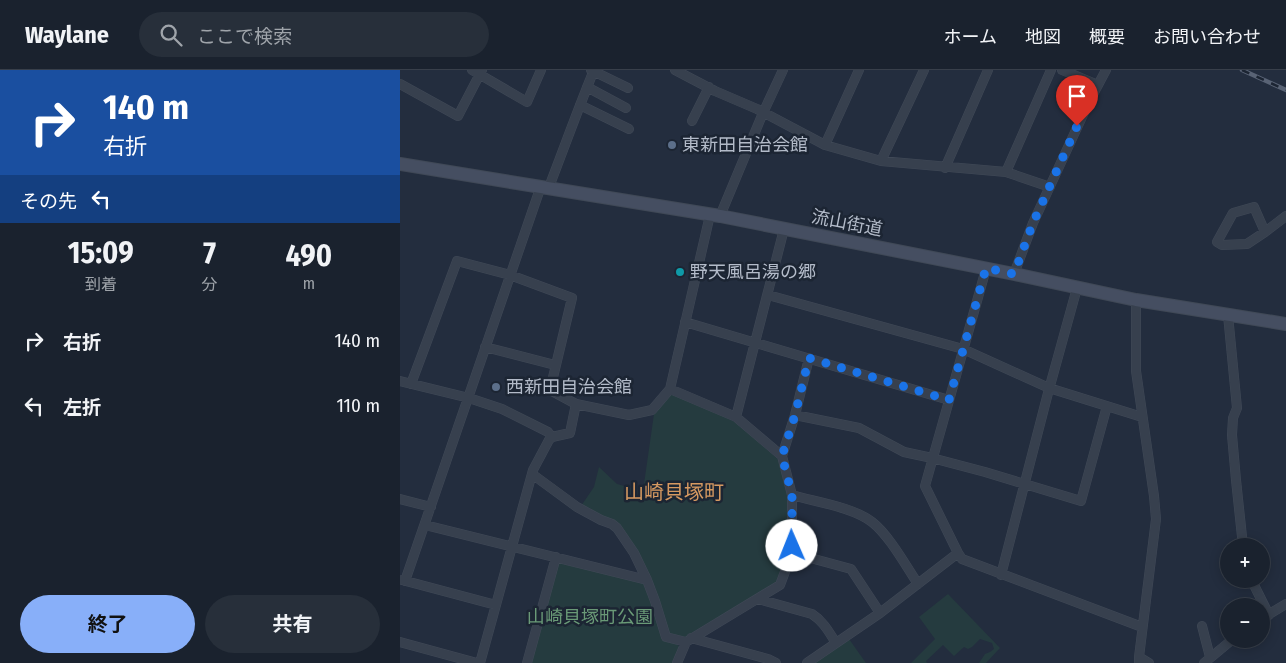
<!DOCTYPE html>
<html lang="ja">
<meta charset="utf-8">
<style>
body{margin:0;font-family:"Fira Sans Condensed","Noto Sans JP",sans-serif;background:#272f3a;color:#f1f3f6;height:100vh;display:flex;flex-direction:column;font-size:19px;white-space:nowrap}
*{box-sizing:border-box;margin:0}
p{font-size:16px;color:#9fa4aa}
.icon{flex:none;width:28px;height:28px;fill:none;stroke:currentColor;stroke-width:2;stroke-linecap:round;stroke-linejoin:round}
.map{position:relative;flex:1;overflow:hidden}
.side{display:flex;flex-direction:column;background:#1a222e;width:400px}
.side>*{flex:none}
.guide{background:#1a4fa0;color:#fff;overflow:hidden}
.fabs{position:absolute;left:820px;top:468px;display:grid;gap:10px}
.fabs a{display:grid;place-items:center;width:50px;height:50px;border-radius:50%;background:#1a222e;box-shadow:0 2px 12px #0003,0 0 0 1px #383f4a;font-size:25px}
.pin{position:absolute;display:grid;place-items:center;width:42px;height:42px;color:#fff;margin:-51px -21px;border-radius:50% 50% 50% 0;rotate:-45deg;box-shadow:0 0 5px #0007}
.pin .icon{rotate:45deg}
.me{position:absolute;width:55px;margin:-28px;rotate:359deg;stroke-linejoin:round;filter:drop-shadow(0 0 4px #0008)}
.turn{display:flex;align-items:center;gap:18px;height:105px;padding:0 20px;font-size:22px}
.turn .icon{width:65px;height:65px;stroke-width:2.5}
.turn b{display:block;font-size:35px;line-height:42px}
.then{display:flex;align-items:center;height:48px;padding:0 20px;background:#0003;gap:10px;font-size:19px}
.eta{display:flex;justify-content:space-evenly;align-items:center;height:85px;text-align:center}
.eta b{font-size:30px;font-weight:700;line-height:35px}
.primary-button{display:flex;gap:10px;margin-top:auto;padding:10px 20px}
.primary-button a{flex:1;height:58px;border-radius:30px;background:#88aff9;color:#111;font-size:20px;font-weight:700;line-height:58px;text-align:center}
.primary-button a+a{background:#272f3a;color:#f1f3f6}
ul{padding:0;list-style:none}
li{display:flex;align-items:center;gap:15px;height:65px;padding:0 20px}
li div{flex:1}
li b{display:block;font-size:19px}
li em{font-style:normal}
header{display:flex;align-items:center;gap:30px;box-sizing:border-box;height:70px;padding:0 25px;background:#1a222e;border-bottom:1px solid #383f4a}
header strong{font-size:24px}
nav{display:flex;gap:28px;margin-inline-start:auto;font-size:18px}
.search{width:350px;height:45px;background:#272f3a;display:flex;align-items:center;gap:12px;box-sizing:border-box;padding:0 18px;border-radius:28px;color:#9fa4aa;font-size:19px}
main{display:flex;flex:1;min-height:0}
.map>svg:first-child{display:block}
.green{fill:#253b3f}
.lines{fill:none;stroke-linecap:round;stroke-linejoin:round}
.street-casing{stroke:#404957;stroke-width:10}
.secondary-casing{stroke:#404957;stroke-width:14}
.street{stroke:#37404e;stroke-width:9}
.secondary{stroke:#454e61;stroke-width:12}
.rail-casing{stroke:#596375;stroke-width:4.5}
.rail{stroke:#1c2533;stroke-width:2.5;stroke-dasharray:8;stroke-linecap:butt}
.route{stroke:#1a73e8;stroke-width:9;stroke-dasharray:0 16.2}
.service-dot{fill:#5c6f8a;stroke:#1c2533;stroke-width:2}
.culture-dot{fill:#0f9aa8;stroke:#1c2533;stroke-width:2}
.labels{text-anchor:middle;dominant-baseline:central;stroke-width:5;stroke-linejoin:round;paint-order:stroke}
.poi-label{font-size:18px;fill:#b3bbc9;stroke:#1c2533;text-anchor:start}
.street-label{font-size:18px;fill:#b3bbc9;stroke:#1c2533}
.park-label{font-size:18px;fill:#6a9a77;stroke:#1c2533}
.quarter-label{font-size:20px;fill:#d69961;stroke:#1c2533}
</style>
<header>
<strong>Waylane</strong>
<div class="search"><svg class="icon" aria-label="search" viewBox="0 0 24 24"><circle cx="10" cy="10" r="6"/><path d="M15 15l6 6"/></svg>ここで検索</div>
<nav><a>ホーム</a><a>地図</a><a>概要</a><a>お問い合わせ</a></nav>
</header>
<main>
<section class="side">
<div class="guide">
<div class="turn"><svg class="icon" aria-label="right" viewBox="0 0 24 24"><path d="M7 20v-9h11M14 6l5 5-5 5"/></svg><div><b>140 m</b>右折</div></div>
<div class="then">その先<svg class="icon" aria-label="left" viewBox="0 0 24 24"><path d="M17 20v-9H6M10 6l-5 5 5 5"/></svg></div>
</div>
<div class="eta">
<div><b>15:09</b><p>到着</p></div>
<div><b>7</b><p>分</p></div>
<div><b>490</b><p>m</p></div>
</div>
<ul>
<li><svg class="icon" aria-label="right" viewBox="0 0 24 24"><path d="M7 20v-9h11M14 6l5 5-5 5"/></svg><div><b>右折</b></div><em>140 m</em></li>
<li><svg class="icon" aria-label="left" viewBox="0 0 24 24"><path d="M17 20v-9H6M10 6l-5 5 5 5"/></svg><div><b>左折</b></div><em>110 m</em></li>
</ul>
<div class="primary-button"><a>終了</a><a>共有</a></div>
</section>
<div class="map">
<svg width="886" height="593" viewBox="0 0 886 593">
<rect width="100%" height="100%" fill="#232d3e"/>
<path class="green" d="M270,325h4l53,23 10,5 42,37 9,37v55l-12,31 -91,54 -15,-2 -50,-108 -39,-21 13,-19 5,-20 18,17 26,7 11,-77z
M161,491l78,20 7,4 17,54 14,4 2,4 -7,16h-143l28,-100z
M548,524l52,54 -14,15h-7l6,-9 5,-2 4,-3 -2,-6 -12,-4 -8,8 -4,2 -4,-2 -10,9 -11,-11 -17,16 1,2h-16l24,-24 -16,-22z
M449,569l17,24h-53z"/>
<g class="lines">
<g class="street-casing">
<path id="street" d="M72,0l55,32 14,-32
M191,0l37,18
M275,0l40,21 42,18 68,36 56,16 125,11 44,15
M662,0l36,15
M0,14l58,32 24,-46
M187,17l39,21
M180,35l49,24
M292,51l17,-34
M425,75l34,-75
M481,91l43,-91
M545,98l43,-98
M606,102l45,-102
M149,117c15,-39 29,-78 45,-117
M320,146l43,-103 20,-43
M865,162l-11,-25 -21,6 -16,29 5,3 25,-1 18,-12 21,-16
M614,204l19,-51 55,-119 18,-34
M368,225l195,54 86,39 93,29
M736,230v71l18,125 2,23 -17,138v6
M828,245l9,93 -4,10 -1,17 4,45 7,66
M285,252l264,78
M85,277l70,18
M0,311l69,17 33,11 46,23 4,5
M11,314l46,-123 53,14 62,23 -22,92 26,14
M395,345l64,13 45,24 28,6 53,14 96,29 26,-95
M336,347l48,-188
M382,386l13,-41 14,-57
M132,404l45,33 24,13 11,4 5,4 17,25 13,27 8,21 11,36 20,5 94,-57 12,-32v-58l-10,-39 -46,-39 -66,-28
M392,425c24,7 61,12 80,27 17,13 34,44 46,62
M0,429l31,8
M25,455c74,19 148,37 222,55
M392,483l59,16 29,44
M558,483l-33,-67 61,-217
M601,505l47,-182 29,-105
M851,509l18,36
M2,510l94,25
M5,511l136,-395
M358,529l54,15c11,7 17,18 24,29
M861,549l25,-15
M802,556l8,31
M291,568l77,21 8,4
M0,572l77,21
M739,587l10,6
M80,593l53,-193 16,-30 3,-3 18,-4 6,-29 53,11 23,-5 18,-21 40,-174
M127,593l29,-106
M277,593l9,-21
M407,593l73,-50 78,-60 4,6 180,68
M804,593l29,-24"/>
</g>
<g class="secondary-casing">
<path id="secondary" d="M0,94l320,52 294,58 122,26 150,24"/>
</g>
<use href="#street" class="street"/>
<use href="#secondary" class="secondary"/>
<g class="rail-casing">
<path id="rail" d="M842,0l44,20"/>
</g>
<use href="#rail" class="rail"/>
</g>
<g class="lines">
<path class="route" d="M392,476v-51l-10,-39 13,-41 14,-57 140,42 37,-132 28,6 19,-51 44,-97"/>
</g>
<g class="service-dot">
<circle cx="272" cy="75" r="5"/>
<circle cx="96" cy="317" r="5"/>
</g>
<circle class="culture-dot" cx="280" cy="202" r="5"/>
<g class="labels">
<g class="poi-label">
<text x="282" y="75">東新田自治会館</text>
<text x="290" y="202">野天風呂湯の郷</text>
<text x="106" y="317">西新田自治会館</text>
</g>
<g class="street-label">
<text transform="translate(447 153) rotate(11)">流山街道</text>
</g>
<g class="park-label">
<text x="190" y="547">山崎貝塚町公園</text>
</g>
<g class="quarter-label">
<text x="274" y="422">山崎貝塚町</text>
</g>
</g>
</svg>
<div class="fabs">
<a>+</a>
<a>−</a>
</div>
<div class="pin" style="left:677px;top:56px;background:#d93025"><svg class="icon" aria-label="arrive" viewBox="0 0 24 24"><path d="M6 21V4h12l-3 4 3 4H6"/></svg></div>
<svg class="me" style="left:392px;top:476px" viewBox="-20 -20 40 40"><circle r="19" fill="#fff"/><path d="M0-13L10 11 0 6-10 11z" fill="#1a73e8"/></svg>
</div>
</main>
